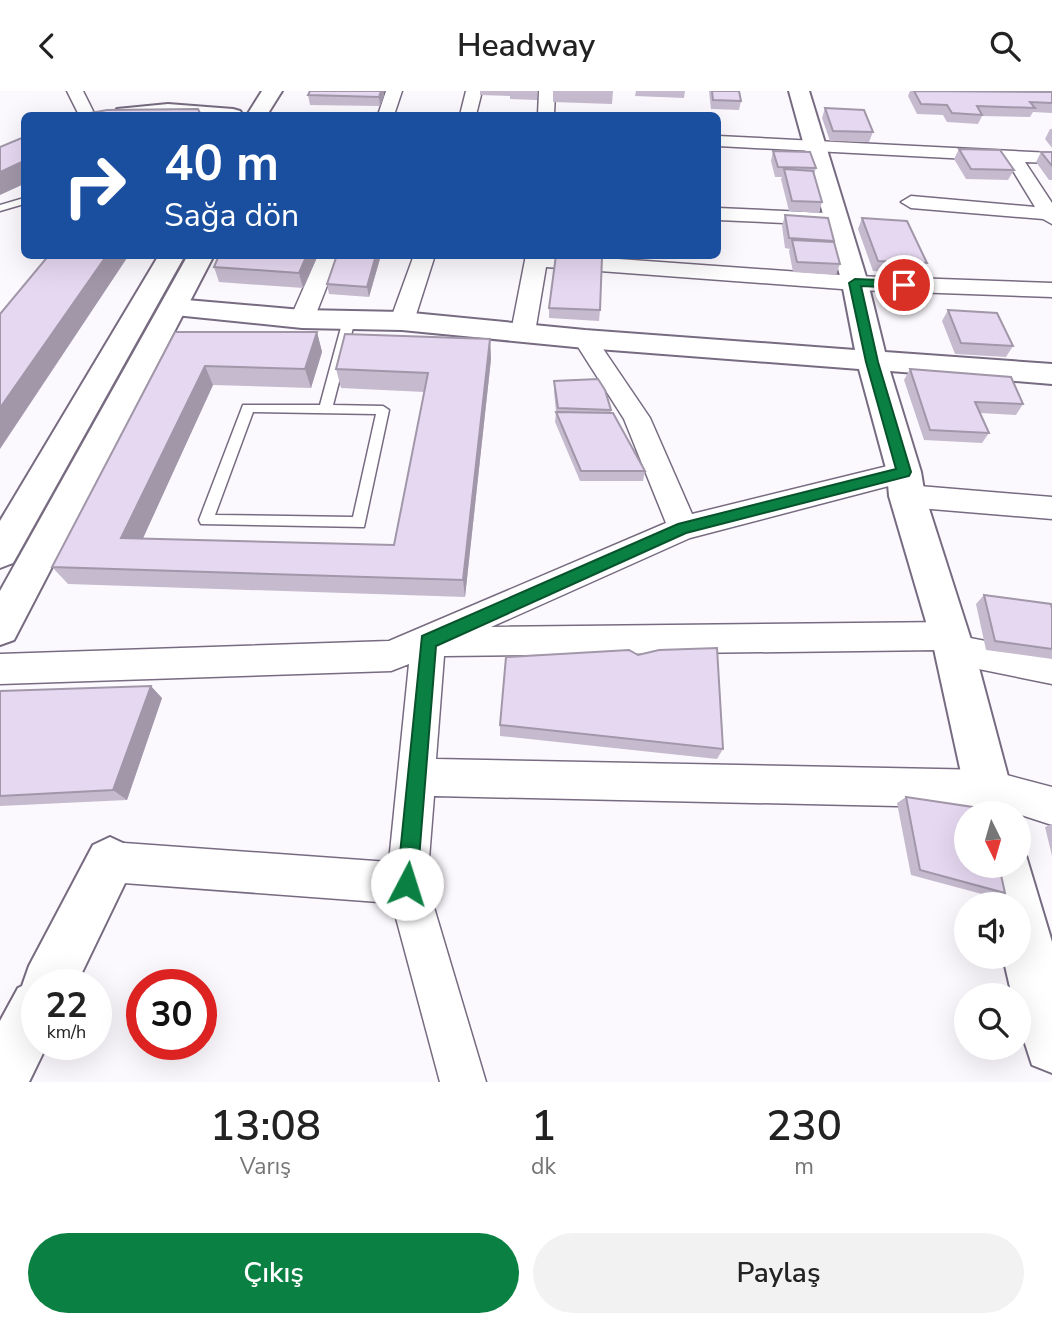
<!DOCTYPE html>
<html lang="tr">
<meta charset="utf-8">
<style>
body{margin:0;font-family:"Nunito Sans",sans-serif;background:#f2f2f2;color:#222;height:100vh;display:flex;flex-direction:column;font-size:26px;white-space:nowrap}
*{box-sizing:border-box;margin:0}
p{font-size:23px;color:#767676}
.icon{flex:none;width:38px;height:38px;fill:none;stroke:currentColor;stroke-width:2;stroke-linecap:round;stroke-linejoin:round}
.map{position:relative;height:991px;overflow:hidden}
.drawer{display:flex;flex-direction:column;background:#fff;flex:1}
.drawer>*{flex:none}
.banner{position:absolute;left:21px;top:21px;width:700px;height:147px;border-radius:10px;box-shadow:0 7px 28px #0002;background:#1a4fa0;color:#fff;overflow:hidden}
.needle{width:46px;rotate:175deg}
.buttons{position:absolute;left:954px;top:710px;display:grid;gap:14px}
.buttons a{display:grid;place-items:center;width:77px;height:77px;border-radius:50%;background:#fff;box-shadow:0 7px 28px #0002;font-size:35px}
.speed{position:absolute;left:21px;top:878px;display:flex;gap:14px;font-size:35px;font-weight:700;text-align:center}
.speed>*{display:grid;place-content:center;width:91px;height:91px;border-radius:50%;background:#fff;box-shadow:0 7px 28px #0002;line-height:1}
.speed small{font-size:18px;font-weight:400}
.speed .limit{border:10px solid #d22;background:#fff;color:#111}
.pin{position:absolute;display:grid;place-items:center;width:60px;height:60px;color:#fff;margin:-30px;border:4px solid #fff;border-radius:50%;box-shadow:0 2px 7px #0007}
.me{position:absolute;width:77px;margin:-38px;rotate:5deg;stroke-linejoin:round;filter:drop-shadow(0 0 5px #0008)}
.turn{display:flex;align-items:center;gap:24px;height:147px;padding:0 28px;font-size:32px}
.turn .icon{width:91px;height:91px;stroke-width:2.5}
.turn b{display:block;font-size:49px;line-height:60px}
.eta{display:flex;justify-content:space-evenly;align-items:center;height:119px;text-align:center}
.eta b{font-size:42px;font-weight:600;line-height:49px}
.action{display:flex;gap:14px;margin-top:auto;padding:14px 28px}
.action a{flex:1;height:80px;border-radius:42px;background:#0b8043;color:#fff;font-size:28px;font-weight:600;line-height:80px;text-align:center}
.action a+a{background:#f2f2f2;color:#222}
header{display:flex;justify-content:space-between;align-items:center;height:91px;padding:0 28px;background:#fff;font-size:32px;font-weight:600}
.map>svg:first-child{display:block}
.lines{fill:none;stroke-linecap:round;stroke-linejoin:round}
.service-casing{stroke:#776b81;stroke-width:3}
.minor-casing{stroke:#776b81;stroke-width:3}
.tertiary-casing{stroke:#776b81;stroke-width:4}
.secondary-casing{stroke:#776b81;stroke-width:4}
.service{fill:#fff;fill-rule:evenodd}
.minor{fill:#fff;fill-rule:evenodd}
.tertiary{fill:#fff;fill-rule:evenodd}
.secondary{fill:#fff;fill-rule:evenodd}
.wall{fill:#c6bacf}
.shaded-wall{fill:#a197a9}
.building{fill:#e6d8f1;stroke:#a197a9;stroke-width:2}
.route{fill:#0b8043;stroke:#07532c;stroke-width:2}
</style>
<header><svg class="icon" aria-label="back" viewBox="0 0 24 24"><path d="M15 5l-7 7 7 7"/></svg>Headway<svg class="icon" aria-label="search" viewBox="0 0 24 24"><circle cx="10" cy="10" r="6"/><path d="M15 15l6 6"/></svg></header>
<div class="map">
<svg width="1052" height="991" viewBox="0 0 1052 991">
<rect width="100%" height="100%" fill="#fcf9fe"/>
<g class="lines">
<g class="service-casing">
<path id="service" d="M24,107v6l-24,7v-6z
M349,226l6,3 -22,85 50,1 6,4 -25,117 -163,-3 -2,-4 44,-115h77l23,-85zM253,321l123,2 -23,103 -138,-2z"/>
</g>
<g class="minor-casing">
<path id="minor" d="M67,0h16l12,24h-16z
M386,0h16l-8,24h-16z
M466,0h16l-6,24h-16z
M539,0h16l-1,24h-16z
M718,45l334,17v10l-27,-1 27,41v21l-9,-5 -132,-11 -10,-6 10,-6 124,11 -28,-46 -289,-15z
M718,117l109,5 7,2 3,4 -3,4 -7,2 -109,-5z
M318,164h21l-25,64 -4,5h-16l-4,-5z
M414,164h21l-21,66 -4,5h-16l-4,-5z
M526,164h37l292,21 197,7v14l-197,-7 -309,-23 -11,65 -4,5 -8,2 -8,-2 -4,-5z
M585,241l8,2 57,84 42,96 212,-52 10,3 4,7 -4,7 -10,3 -214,56 -199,89 458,-5 12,4 4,11 87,17v30l-98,-20 -12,-5 -4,-9 -494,6 -8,103 552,11 64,17v38l-34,-11 -30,-6 -554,-12 -7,88 59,198h-46l-48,-179 -282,-21 -14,-6 -6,-14 6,-14 14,-6 279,20 20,-198 -18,7 -391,13v-30l389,-13 277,-118 -42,-104 -51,-80 4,-5z
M907,394l145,12v22l-145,-12 -10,-3 -4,-8 4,-8z"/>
</g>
<g class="tertiary-casing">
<path id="tertiary" d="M789,0h20l59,192 17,69 167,12v20l-162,-13 31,101 4,24 49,153 44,165h-48l-36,-165 -45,-153 -2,-24 -28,-103 -274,-21 -183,-18 -100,-2 -127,-13 -10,-2 -4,-6 4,-6 10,-2 127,11 100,2 183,18 270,20 -13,-67z
M110,746l17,8 8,17 -8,17 -51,106h-39v60h10l-18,37h-29v-61l18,-33 4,-2 7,-20 64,-121z
M1018,755l6,3 28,93v131l-20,-8 -14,-43v-26h-6l-9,-39h15v-52h-26l-10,-39h36z"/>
</g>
<g class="secondary-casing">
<path id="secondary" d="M262,0h20l-15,24h-20z
M168,13l65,5 7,2 3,4h-127l-2,-2 3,-4z
M159,164h26l-172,308 -13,5v-47z
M188,164h26l-200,385 -14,5v-54z"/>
</g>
<use href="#service" class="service"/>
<use href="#minor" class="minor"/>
<use href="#tertiary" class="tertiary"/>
<use href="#secondary" class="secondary"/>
</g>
<path class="wall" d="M310,0h74v4l-4,11 -70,-1 -2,-10z
M480,0h57v9l-27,-1v-3l-30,-1z
M553,0h60l-1,13 -59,-2z
M636,0h49l-1,7 -49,-2z
M709,0h30l2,10 -2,9 -28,-1z
M910,0l142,1v21l-19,-1 -3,5 -48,-1 -4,8 -31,-2 -4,-7 -26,-1 -9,-18z
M825,17l48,24 -4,10 -39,-1 -8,-23z
M1050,38h2v19l-7,-9z
M959,58l55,21 -6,10 -42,-1 -12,-20z
M773,60l43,17 -2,6 8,28 -3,11 -30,-2 -8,-32 1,-2h-7l-4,-16z
M1041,61h11v28h-3l-13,-18z
M785,124l49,26 -1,1 7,22 -4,11 -43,-3 -4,-21 1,-2 -5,-1 -3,-22z
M862,127l65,45 -6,11 -48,-3 -15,-42z
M219,164h99l-15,33 -84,-6 -5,-15z
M337,164h44l-12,42 -40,-3 -2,-10z
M445,164h35v4h-35z
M556,164h41l3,55 -1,11 -50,-3v-10z
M948,219l65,36 -7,11 -51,-3 -13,-33z
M175,241h142l5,20 -11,36 -98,-3 -71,154 252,6 30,-153 -83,-4 -5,-19 154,-30 1,20 -26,238 -397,-13 -16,-17z
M910,278l113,35 -7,11 -36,-2 9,20 -7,10 -58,-3 -20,-60z
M554,290l57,29v3l34,58 -2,10h-63l-25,-59 1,-10 -2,-21z
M984,504l68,14v50l-66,-9 -10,-46z
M0,600l162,7 -35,102 -127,6z
M500,634l223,24 -6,10 -217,-23z
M906,706l99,96 -12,4 -82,-22 -14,-72z
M1052,733v32l-7,-29z"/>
<path class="shaded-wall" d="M381,0h3v4l-4,11 -1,-9z
M24,70v23l-24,11v-23z
M107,164h22l-129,194v-41z
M307,164h11l-15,33 -4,-15z
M376,164h5l-12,42 -2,-10z
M317,241l5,20 -11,36 -6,-19z
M490,248l1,20 -26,238 -2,-17z
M205,275l8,19 -78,171 -14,-18z
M151,595l11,12 -35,102 -14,-10z"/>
<path class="building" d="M310,0h71l-2,6 -71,-2z
M712,0h27l2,10 -28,-1z
M914,0l138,1v11l-22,-1 5,6 -58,-2 5,9 -30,-2 -5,-8 -26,-1z
M825,17l39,2 9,22 -40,-1z
M198,18l3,6h-122l28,-5z
M24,46v24l-24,11v-25z
M959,58l41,1 14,20 -43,-1z
M773,60l37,1 6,16 -38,-1z
M1041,61h11v14z
M784,78l29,2 9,31 -30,-1z
M785,124l43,3 6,23 -45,-3z
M862,127l45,3 20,42 -49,-2z
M792,149l42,2 6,22 -43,-2z
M49,164h58l-107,153v-94z
M219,164h88l-8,18 -85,-6z
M337,164h39l-9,32 -40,-3z
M556,164l46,2 -2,53 -51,-2z
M948,219l49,3 16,33 -52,-3z
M175,241h142l-12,37 -100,-3 -84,172 273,7 34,-172 -92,-4 9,-35 145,5 -27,241 -411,-13z
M910,278l101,8 12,27 -48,-2 14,31 -59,-3z
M598,288l7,11 6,20 -53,-2 -4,-27z
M556,321l57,1 32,58h-64z
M984,504l67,9 1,5v40l-57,-8z
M717,557l6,101 -223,-24 6,-68 123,-7 9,5 21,-5z
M151,595l-38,104 -113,6v-105z
M906,706l80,12 1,5h-21v52h33l6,27 -85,-23z"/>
<path class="route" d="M855,188l49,2 6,4 -6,3 -43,-2 17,76 33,110 -2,4 -223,57 -250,113 -19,238 -3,7 -7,3 -7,-3 -3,-7 25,-248 256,-112 218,-55 -30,-107 -17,-79z"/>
</svg>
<div class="buttons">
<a><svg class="needle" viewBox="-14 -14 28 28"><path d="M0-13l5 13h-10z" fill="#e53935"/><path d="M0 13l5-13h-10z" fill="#767676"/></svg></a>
<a><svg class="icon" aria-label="sound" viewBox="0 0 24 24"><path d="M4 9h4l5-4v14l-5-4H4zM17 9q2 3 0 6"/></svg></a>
<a><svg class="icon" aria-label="search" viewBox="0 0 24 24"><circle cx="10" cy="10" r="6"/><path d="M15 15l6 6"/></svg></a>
</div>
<div class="speed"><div>22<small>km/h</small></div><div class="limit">30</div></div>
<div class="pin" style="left:904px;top:194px;background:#d93025"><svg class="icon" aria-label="arrive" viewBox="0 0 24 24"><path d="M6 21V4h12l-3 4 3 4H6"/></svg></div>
<svg class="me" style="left:407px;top:793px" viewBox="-20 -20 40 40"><circle r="19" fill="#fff"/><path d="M0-13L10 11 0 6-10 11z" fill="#0b8043"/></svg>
<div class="banner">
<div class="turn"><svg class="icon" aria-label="right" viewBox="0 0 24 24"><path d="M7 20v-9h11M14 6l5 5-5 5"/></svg><div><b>40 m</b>Sağa dön</div></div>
</div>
</div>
<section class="drawer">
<div class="eta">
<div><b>13:08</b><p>Varış</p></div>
<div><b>1</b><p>dk</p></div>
<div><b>230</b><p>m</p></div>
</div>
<div class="action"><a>Çıkış</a><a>Paylaş</a></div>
</section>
